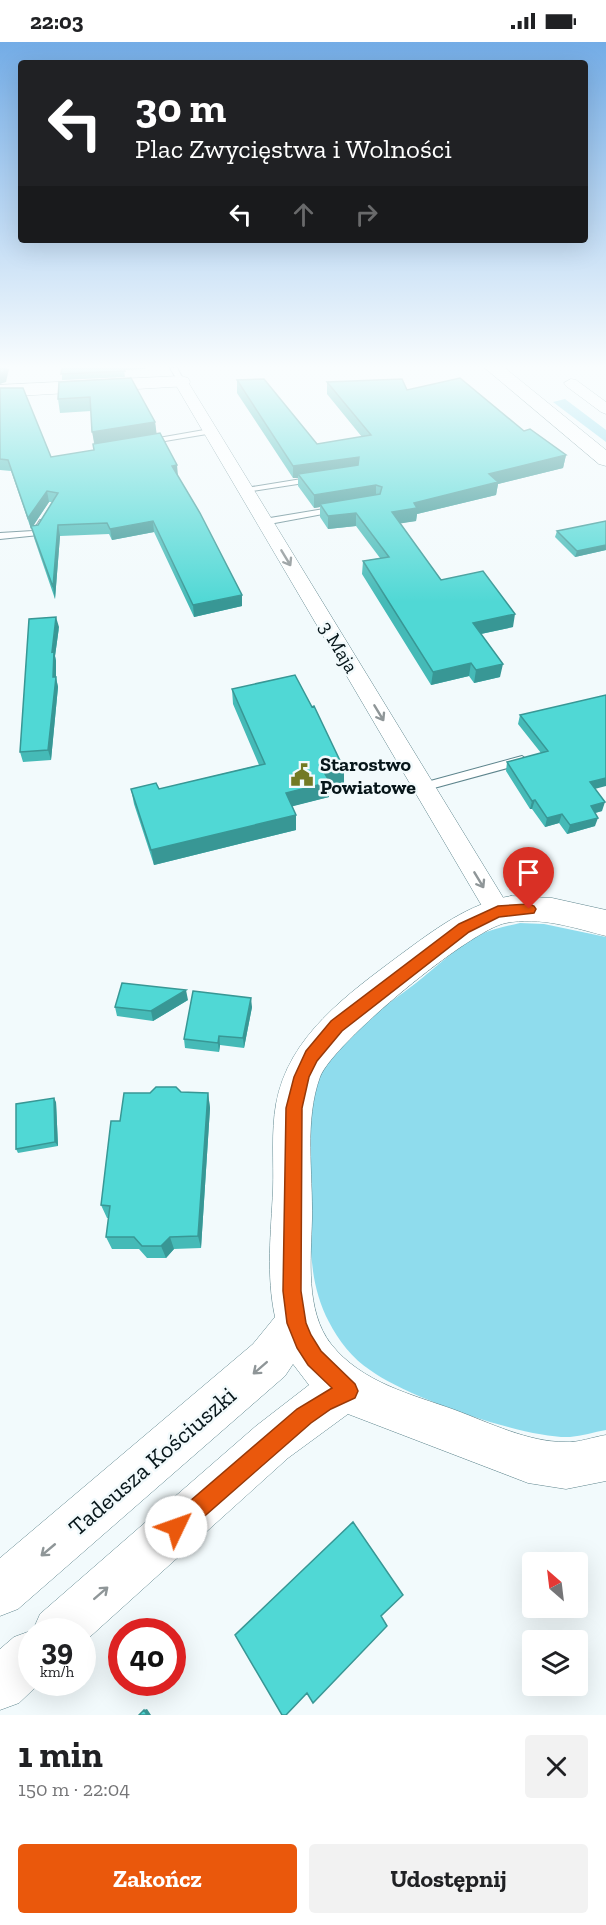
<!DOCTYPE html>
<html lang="pl">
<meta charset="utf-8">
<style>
body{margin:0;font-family:"Zilla Slab",serif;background:#f2f2f2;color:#202124;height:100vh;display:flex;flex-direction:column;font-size:22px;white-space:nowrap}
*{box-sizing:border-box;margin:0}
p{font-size:20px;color:#757577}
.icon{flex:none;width:33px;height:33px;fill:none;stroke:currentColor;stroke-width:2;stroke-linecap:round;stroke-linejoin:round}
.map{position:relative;height:1673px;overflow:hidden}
.details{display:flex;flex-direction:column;background:#fff;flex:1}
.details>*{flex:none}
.hud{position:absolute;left:18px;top:18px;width:570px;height:183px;border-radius:6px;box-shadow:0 6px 24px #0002;background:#202124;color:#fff;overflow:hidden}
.needle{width:39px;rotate:332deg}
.tools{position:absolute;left:522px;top:1510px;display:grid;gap:12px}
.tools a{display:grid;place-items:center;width:66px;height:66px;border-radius:6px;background:#fff;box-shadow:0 6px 24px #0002;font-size:30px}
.speed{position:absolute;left:18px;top:1576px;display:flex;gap:12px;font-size:30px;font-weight:700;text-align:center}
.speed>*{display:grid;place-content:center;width:78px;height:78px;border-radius:50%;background:#fff;box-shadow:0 6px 24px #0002;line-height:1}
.speed small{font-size:15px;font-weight:400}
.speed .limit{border:9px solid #d22;background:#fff;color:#111}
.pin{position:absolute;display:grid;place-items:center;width:51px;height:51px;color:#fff;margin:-62px -26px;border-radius:50% 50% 50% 0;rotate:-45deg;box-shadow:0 0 6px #0007}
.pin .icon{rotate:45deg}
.me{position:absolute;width:66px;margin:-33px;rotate:48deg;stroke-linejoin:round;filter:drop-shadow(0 0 4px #0008)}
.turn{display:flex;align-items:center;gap:21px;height:126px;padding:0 18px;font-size:27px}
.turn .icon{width:78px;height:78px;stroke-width:2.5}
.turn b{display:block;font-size:42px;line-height:51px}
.lanes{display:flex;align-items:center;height:57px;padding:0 18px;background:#0003;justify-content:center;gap:30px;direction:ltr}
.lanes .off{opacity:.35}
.round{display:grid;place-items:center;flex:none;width:63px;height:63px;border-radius:6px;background:#f2f2f2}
.headline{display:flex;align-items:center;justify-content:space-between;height:102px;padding:0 18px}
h1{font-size:36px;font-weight:700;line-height:45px}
.action{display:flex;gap:12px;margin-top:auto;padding:12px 18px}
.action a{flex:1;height:69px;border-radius:6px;background:#ea580c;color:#fff;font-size:24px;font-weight:700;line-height:69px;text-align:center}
.action a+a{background:#f2f2f2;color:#202124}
.status{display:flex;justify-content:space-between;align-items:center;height:42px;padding:0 30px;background:#fff;direction:ltr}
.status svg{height:16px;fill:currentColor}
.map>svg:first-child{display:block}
.green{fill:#8fdced}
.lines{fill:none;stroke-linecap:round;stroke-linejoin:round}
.service-casing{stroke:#5e858d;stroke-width:2}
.minor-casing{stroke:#5e858d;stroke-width:1}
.tertiary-casing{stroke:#5e858d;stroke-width:1}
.service{fill:#fff;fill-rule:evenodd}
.minor{fill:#fff;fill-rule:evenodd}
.tertiary{fill:#fff;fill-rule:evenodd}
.wall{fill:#45bab7;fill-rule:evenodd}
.shaded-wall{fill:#389795}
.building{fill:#50d8d5;stroke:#389795;stroke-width:1.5}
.oneway{stroke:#8f9698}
.route{fill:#ea580c;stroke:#983908;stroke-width:1.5}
.labels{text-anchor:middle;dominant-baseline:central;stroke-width:5;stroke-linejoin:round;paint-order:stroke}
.street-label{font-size:20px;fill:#07161a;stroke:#f2fafc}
.poi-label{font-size:20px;font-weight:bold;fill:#07161a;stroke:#f2fafc;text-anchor:start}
.near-street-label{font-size:24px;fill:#07161a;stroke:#f2fafc}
</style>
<div class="status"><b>22:03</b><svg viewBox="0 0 49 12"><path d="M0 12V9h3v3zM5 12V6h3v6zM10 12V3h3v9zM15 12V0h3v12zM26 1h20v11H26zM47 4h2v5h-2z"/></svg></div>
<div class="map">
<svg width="606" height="1673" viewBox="0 0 606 1673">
<rect width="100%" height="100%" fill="#f2fafc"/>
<path class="green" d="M565,357l41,31v12l-53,-40z
M520,881l24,1 62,13v493c-12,2 -24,6 -36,7 -45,2 -164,-40 -200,-67 -17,-11 -32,-30 -41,-48 -23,-43 -18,-90 -19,-137 0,-37 -6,-83 13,-116 22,-37 59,-60 93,-86 18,-14 45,-40 65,-49 13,-5 26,-8 39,-11z"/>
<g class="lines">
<g class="service-casing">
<path id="service" d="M170,326h7l8,14 -2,1h-4z
M210,387h3v4l-66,11 -4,-2 4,-2z
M314,435l4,2 -1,2 -71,11 -4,-2 4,-2z
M336,465h3v4l-75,14 -4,-3 4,-3z
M40,478l7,2 -8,13 -39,4v-6l33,-2z
M522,714l5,4 -1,3 -103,28 -6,-4 6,-4z"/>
</g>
<g class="minor-casing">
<path id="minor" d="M181,336l7,4 319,522 4,7 -4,7 -9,3 -9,-3 -315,-536z
M571,337l5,1 30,22v12l-5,-2 -35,-26 -2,-3z"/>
</g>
<g class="tertiary-casing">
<path id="tertiary" d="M485,326h20l101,82v16l-7,-2z
M181,334l7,2 2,4 -2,4 -188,11v-12z
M511,854l41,2 54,12v26c-31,-8 -67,-20 -100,-13 -35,6 -173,120 -186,154 -16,44 -7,96 -8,142 -1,39 -7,92 19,125 31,39 80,50 124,66 35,13 73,32 110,32 13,1 28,-5 41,-7v46l-40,8 -38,-6 -180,-69 -60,44 -206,186v-12h-50v51h8l-21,20 -19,7v-61l14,-12 19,-7 7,-16 216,-188 53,-41 -16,-21 -8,12 -267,233 -18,7v-58l253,-214 22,-27c-9,-42 -4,-85 -2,-127 1,-28 -2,-58 3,-86 12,-68 72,-110 124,-149 34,-25 69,-52 111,-59z"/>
</g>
<use href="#service" class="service"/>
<use href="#minor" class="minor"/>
<use href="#tertiary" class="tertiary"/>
</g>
<path class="wall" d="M62,326h84v1l-22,1 1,7 -63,3z
M237,338l80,64 45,-7 -35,-43v-12l80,8 117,41 42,24 -3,13 -65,16 -2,11 -79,19 -1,7 -16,2 41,57 72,47 -32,7 19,43 -26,6 -5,-7 -38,9 -69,-111 1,-13 17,-3 -24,-32 -28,3 -8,-12v-10l-6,1 -16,-22v-8h-5l-56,-85z
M59,340l96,40 1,12 86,172 -48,11 -40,-85 -42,8 -3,-6 -49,2 -5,63 -21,-61 -2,-10 -1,1 -20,-58 -11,-1v-82l51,69 43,-7v-6l-3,-33 -31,2 -2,-14zM49,460h3l-14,23 -5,1z
M606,479v29l-31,7 -20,-20 2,-6z
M59,585l-4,29 1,5v16l2,10 -7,73 -28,2 -3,-10z
M232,647l112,95 -15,3v10l-37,9 4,24 -142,35 -20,-61 -3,-15h28l100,-24 -26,-61z
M520,673l75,74 7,22 -7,2v13l-28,8 -8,-11 -14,4 -13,-18h-2l-24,-38 1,-9 34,-9 -23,-29z
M188,958l-35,21 -36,-5 -2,-9z
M252,965l-8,41 -24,-3 -1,7 -34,-4 -1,-9z
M181,1050l27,1 2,15 -9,140 -27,1 -8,9h-19l-8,-9h-27l-6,-12 3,-19h-2l-6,-13 19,-84z
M56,1060l2,44 -40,7 -2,-4z"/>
<path class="shaded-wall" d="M5,326l4,1 -3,13 -6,2v-11z
M155,380l2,14 -62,10 -3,-14z
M566,413l-3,13 -65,16 -2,11 -79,19 -1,7 -25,4 1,-13 22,-9 75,-29z
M359,415v12l-61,5v4h-5v-12z
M177,423l1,11 -6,-10z
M376,443v13l-56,6v3l-6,1v-13z
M47,449l2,11 -18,27 -3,-11z
M356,471v13l-28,3v-13z
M153,479l1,11 -42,8 -2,-11z
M58,483l2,11 -5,63 -2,-12z
M606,503v5l-31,7 2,-6z
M242,553v11l-48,11 -1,-12z
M515,572l-2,13 -42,9 2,-13z
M56,575l3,10 -4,29 1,5v17l2,9 -7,73 -3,-10 5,-73 -1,-25z
M471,621l-2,13 -38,9 2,-13z
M503,622l-3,13 -26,6 2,-13z
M344,727v15l-15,3v10l-43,11v-15l39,-19z
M606,736v8l-19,5 3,-9z
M535,758l-3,9h-2l2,-8z
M605,760l-3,9 -14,4 3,-9z
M562,772l-3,9 -14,4 2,-9z
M296,773v15l-142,35 -3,-15z
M598,776l-3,8 -28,8 3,-9z
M186,948l2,10 -35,21 -2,-10z
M251,956l1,9 -8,41 -1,-10z
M219,994l1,9 -1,7 -1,-9z
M208,1051l2,15 -9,140 -3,-12z
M54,1056l2,4 2,44 -3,-4z
M170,1195l4,12 -8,9 -5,-12z
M147,1667l4,6h-4l-3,-5z"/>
<path class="building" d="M0,326h5l-1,4 -4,1z
M62,326h61l2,3 -64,3z
M131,336l24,44 -63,10 -2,-35 -32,2 1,-17z
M460,336l64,53 6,-2 36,26 -77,19 9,8 -84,21 3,5 -25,4 49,68 42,-9 32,43 -42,9 30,41 -27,6 -5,-7 -38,9 -70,-111 26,-4 -33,-44 -28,3 -8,-12 60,-10 2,-7 -6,-2 -62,10 -16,-21 60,-9 1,-8 -66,9 -56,-86 27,-1 53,65 54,-9 -44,-53 75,-3 5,11z
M0,346h23l28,69 43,-7 -1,-6 67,-11 17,32 -5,1 28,47 42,82 -49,10 -40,-84 -43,8 -3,-6 -49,2 -5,62 -22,-61 7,-1 20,-32 -11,-2 -19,27 -20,-58 -8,-1z
M606,479v24l-29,6 -20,-20z
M56,575l-4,35 2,-1 -1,26h3l-8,73 -28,2 9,-133z
M295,633l17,32 2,-1 30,63 -19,5 5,8 -44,11 10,22 -145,35 -20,-61 25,-6 3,6 106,-25 -33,-75z
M606,653v83l-16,4 15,20 -14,4 7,12 -28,7 -8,-11 -15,4 -12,-18 -3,1 -25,-39 41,-11 -28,-36z
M122,941l64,7 -35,21 -36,-4z
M193,949l58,7 -8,40 -24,-2 -1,7 -34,-4z
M156,1045h20l5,5 27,1 -10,143 -28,1 -9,9h-19l-8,-9h-28l4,-31 -9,-1 10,-84h9l4,-28h26z
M54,1056l1,44 -39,7v-45z
M353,1480l50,73 -22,21 6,10 -74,77 -6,-10 -21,22h-4l-47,-80z
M144,1668l3,5h-8z"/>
<defs><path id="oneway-shaft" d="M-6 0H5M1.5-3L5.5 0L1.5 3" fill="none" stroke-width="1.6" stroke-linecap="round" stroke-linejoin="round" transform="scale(1.5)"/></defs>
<g class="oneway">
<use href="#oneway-shaft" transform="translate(286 516) rotate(59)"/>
<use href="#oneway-shaft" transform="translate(379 671) rotate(59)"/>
<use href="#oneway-shaft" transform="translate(479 838) rotate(59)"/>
<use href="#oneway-shaft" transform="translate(260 1326) rotate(139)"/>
<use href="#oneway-shaft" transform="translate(48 1508) rotate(140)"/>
<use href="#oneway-shaft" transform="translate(101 1551) rotate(-41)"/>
</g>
<linearGradient id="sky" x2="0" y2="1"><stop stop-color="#73ace6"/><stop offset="0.58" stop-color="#f9fdfe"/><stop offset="1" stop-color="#f9fdfe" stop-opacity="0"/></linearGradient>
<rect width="606" height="560" fill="url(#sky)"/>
<path class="route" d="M529,862l5,2 2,3 -2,4 -35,4 -30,15 -127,99 -25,30 -8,16 -7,31 -1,183 5,32 5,12 10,16 34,33 3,7 -3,7 -24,11 -20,14 -128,112 -7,3 -8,-3 -3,-8 3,-7 129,-111 35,-21 -24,-23 -11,-17 -10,-25 -4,-32 3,-183 8,-31 12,-26 25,-30 128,-97 39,-18z"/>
<defs>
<g id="civic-bare" transform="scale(1.8)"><path d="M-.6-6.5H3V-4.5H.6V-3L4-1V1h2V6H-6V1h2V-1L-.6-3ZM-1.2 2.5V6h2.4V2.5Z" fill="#727a24" stroke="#f2fafc" stroke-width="2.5" paint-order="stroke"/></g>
</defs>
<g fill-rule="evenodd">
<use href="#civic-bare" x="302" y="733"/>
</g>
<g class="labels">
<g class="street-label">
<text transform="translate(339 605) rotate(59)">3 Maja</text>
</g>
<g class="poi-label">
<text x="320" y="722">Starostwo<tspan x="320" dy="23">Powiatowe</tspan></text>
</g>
<g class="near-street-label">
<text transform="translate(152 1419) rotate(-41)">Tadeusza Kościuszki</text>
</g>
</g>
</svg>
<div class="tools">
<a><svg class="needle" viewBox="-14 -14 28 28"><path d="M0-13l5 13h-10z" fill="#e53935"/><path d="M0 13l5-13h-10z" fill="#757577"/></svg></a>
<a><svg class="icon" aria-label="layers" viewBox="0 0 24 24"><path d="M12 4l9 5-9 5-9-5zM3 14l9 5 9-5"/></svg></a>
</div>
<div class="speed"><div>39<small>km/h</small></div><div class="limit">40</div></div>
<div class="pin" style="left:529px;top:867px;background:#d93025"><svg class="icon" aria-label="arrive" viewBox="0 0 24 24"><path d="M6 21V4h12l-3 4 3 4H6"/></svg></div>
<svg class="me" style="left:176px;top:1485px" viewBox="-20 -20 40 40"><circle r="19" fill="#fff"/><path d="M0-13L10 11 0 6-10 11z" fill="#ea580c"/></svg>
<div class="hud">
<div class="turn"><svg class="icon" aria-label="left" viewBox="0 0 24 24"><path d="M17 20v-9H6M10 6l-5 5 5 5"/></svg><div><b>30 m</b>Plac Zwycięstwa i Wolności</div></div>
<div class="lanes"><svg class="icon" aria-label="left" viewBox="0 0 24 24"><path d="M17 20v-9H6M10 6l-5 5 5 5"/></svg><svg class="icon off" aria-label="ahead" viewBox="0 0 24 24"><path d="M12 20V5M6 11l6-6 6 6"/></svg><svg class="icon off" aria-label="right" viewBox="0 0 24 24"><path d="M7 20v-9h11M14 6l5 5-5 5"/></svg></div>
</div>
</div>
<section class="details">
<div class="headline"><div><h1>1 min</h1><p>150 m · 22:04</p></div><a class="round"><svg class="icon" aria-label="close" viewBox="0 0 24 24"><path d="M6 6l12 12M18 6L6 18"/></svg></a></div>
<div class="action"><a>Zakończ</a><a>Udostępnij</a></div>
</section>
